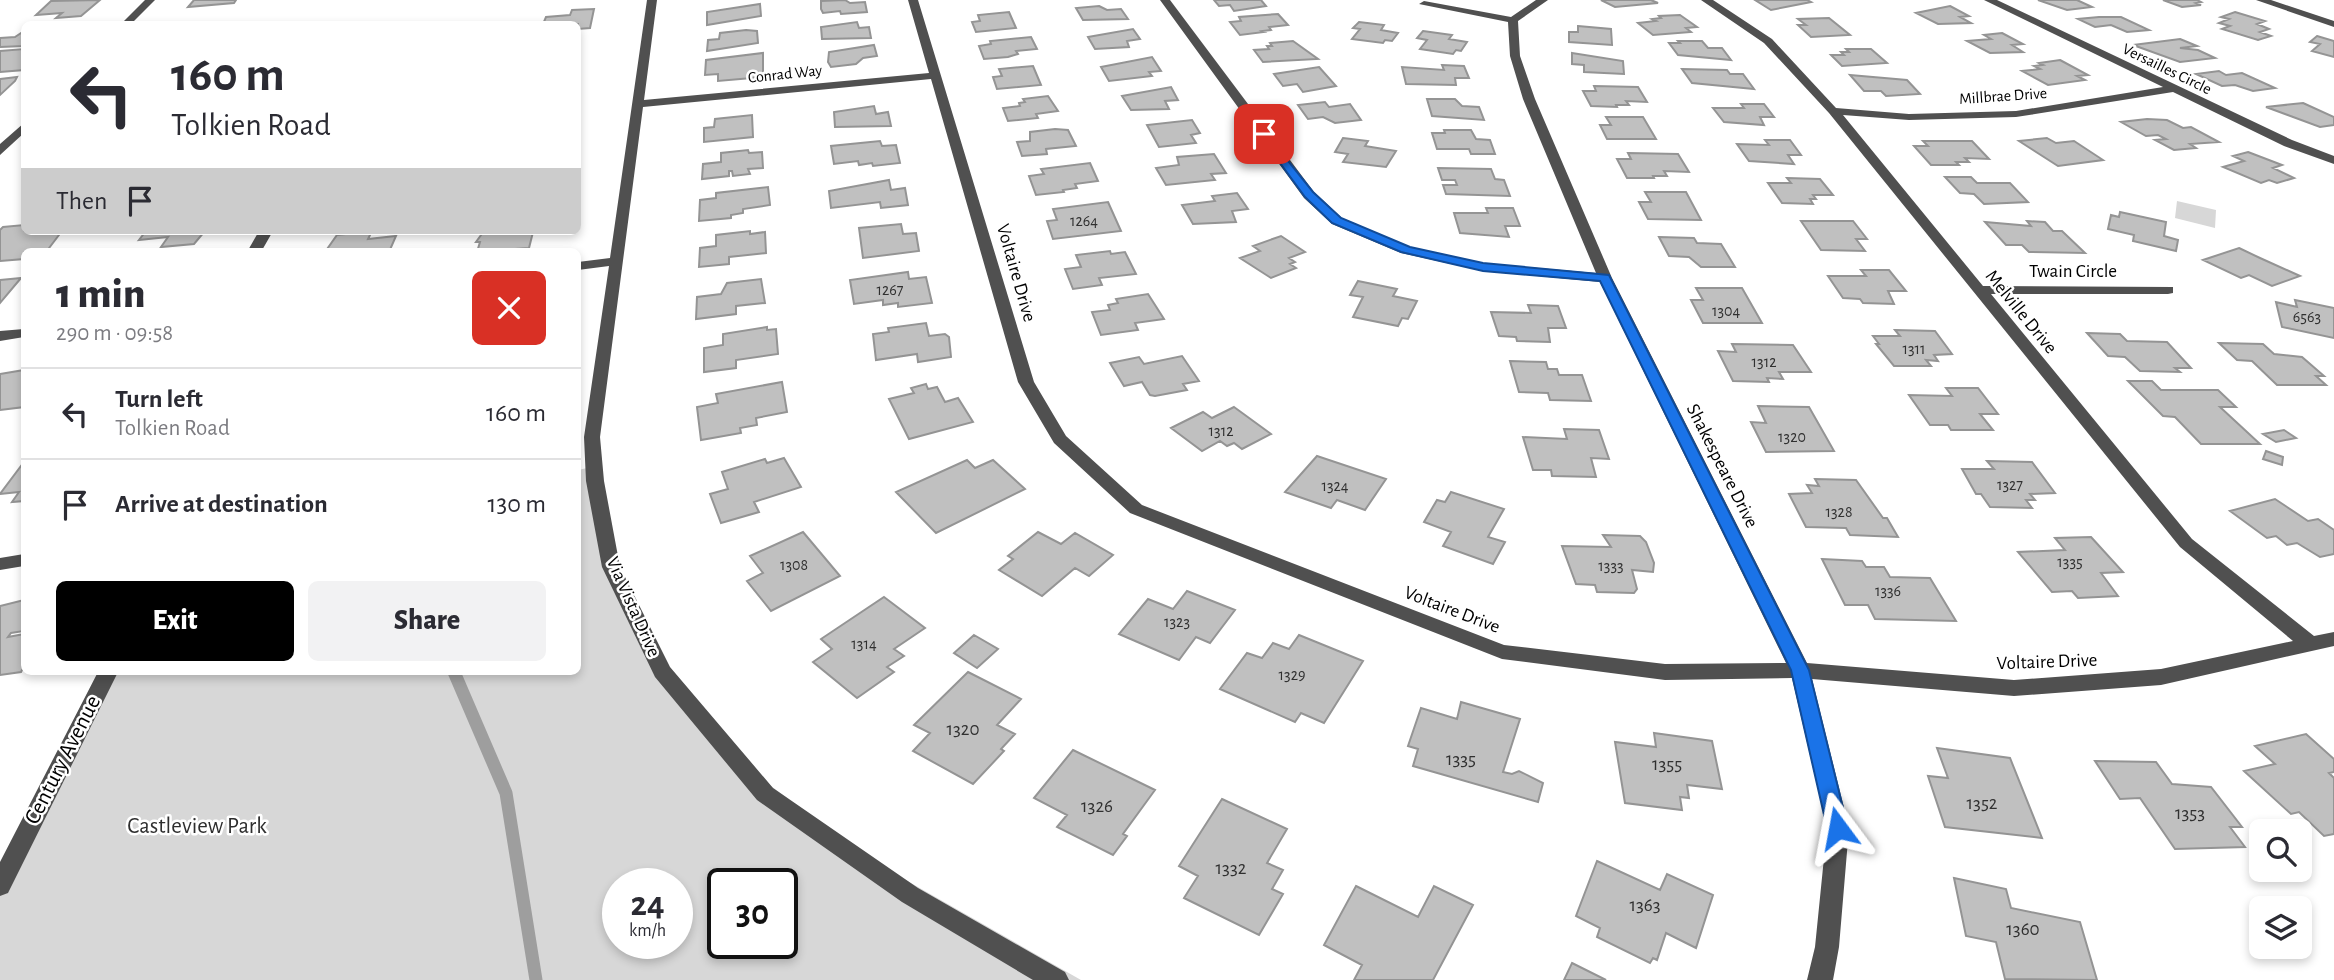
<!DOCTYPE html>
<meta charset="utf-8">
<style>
body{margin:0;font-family:"Alegreya Sans",sans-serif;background:#f2f2f3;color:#2b2b33;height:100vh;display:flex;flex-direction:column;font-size:26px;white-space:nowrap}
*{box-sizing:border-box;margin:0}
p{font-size:23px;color:#7c7c81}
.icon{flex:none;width:38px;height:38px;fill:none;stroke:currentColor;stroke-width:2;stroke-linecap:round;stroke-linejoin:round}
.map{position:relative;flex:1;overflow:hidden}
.side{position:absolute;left:21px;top:248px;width:560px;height:427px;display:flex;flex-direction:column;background:#fff;border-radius:10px;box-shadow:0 4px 10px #0003}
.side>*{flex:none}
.hud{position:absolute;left:21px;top:21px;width:560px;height:214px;border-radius:10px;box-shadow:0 4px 10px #0003;background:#fff;color:#2b2b33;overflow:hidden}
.tools{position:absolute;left:2249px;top:819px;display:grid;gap:14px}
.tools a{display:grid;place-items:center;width:63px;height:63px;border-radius:10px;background:#fff;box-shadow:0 4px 10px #0003;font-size:35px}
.speed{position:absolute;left:602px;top:868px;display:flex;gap:14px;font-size:35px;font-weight:700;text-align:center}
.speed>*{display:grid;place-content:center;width:91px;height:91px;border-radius:50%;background:#fff;box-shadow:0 4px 10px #0003;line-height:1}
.speed small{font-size:18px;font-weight:400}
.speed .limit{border:4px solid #111;border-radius:10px;background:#fff;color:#111}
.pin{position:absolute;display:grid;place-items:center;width:60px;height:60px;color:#fff;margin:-30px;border-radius:14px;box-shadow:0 4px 10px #0006}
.me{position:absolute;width:77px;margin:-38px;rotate:347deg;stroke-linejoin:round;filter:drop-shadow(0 0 5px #0008)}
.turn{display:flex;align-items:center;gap:24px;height:147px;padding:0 35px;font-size:32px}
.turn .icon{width:91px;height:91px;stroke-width:2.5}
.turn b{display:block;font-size:49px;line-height:60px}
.then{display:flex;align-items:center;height:66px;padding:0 35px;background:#0003;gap:14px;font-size:26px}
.round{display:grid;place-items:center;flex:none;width:74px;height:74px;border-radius:10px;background:#f2f2f3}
.head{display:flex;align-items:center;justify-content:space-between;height:119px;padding:0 35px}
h1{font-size:42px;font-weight:800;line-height:52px}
.primary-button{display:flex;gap:14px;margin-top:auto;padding:14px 35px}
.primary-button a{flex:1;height:80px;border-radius:10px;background:#000;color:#fff;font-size:28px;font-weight:800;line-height:80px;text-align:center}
.primary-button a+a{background:#f2f2f3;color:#2b2b33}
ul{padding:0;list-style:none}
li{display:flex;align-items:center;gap:21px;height:91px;padding:0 35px;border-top:2px solid #e1e1e2}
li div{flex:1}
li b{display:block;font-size:26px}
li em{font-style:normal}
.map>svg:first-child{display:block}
.green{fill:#d7d7d7;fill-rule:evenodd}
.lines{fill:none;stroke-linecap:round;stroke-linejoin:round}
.stream{stroke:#9e9e9e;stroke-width:13}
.building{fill:#c0c0c0;stroke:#949494;stroke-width:2}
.minor{fill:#505050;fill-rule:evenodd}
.route{fill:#1a73e8;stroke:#114b97;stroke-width:2}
.labels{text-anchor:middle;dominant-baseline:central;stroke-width:5;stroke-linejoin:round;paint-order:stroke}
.far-street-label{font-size:16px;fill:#000;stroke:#fff}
.number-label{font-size:16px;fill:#303030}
.street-label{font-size:19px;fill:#000;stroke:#fff}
.near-number-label{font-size:19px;fill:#303030}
.near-street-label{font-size:23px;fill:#000;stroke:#fff}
.near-park-label{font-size:23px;fill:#2e2e2e;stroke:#fff}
</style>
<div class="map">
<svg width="2334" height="980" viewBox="0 0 2334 980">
<rect width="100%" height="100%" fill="#fff"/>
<path class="green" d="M2177,201l39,9 -1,18 -40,-10z
M592,467l19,107 108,173 148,111 214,122h-1081v-113l98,-195h480v-202zM618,884h59v59h-59zM723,884h59v59h-59z"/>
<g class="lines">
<path class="stream" d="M454,672l52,121 30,187"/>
</g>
<path class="building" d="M100,0l-19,16 -25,2 6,-5 -26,2 15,-14z
M194,0h42l-2,3 -46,4z
M845,0l5,3 15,-1 2,10 -26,2 -1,-3 -17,2 -2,-4v-8z
M1214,0h47l5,6 -32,5 -4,-6 -11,1z
M1601,0h50l7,3 -43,4z
M1755,0h52l4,2 -40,8z
M2038,0h39l15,7 -25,3z
M2163,0h34l4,2 -5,1 5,2 -19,2z
M760,4l1,12 -54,9v-13z
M1099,6l8,4 14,-1 7,10 -45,1 -7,-12z
M1950,6l19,10 -9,1 11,6 -33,1 -22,-11z
M594,9l-4,19 -12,1v-5h-35l3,-7 24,-2 2,-5z
M1009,12l7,16 -40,4 -4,-10 8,-1 -2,-6z
M2235,12l30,9 -8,3 12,5 -9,3 11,4 -13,4 -36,-11 8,-3 -11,-3 10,-4 -8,-2z
M1278,14l10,11 -19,2 2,3 -9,1 2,1 -24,3 -10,-13 11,-1 -2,-4z
M1680,15l17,12 -11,1 5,4 -38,3 -15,-12 18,-2 -4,-2 9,-1 -2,-2z
M2099,17h22l28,13 -22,2 -16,-7 -16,2 -17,-8z
M1829,18l21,17 -39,2 -13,-12h8l-8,-6z
M857,22l2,6 10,-1 2,11 -49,1 -1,-12z
M1359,22l25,3 -3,5 17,3 -6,8 -7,-1 -2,3 -31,-4 8,-10 -7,-1z
M1578,26l33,3 1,16 -43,-3v-10h9z
M1133,29l7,10 -13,2 2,6 -34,2 -7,-12z
M746,30l11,1 1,12 -51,8 1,-11 11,-1 1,-6z
M24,31v15l-24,1v-9l15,-1z
M1423,31l29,4 -3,4 18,3 -6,9 -5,-1 -3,4 -33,-5 7,-9 -10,-2z
M2002,33l21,11 -11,1 11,7 -33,1 -23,-12 24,-2 -7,-4z
M2317,36l17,5v16l-22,-6 8,-7 -10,-2z
M1031,37l6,12 -21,2 2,3 -10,3 -24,2 -5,-13 12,-2 -1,-3z
M2180,39l17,7 -17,2 18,2 17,8 -35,4 -47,-17z
M1293,41l25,18 -55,3 -9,-12 15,-1 -2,-3h5l-2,-3z
M1678,41h24l6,7h14l9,12 -53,-5 -9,-12h11z
M874,45l3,11 -14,2 -7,6 -25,3 -3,-5 1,-10z
M24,49v21l-24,2v-21z
M1846,49h25l16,14 -45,3 -11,-11h13l-3,-3h8z
M763,53v24l-45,4v-7l-13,1 1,-15z
M1572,53l51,8 1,13 -40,-2v-7l-12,-1z
M1152,57l9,14 -12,1 3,4 -43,5 -8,-14z
M2060,60l28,15 -11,1 8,4 -37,5 -26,-14 18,-2 -6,-3 9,-1 -4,-2z
M1442,65l22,1 5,12h-14l1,7 -50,-1 -4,-17 42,3z
M1033,66l8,19 -44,4 -4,-12 9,-1 -3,-7z
M1319,67l17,19 -33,6 -6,-8 -14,2 -9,-12z
M1682,69l45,1 3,4h13l11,15 -62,-6z
M2219,71l7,4 16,-2 33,15 -22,3 -18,-6 -13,1 -26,-12z
M1850,75l57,5 13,14 -34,2 -5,-5h-17z
M17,77l-2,4 -15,14v-16z
M1594,86l44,1 9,15 -21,-1 3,4h-13l1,2 -26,-1 -8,-15h13z
M1171,87l7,13 -13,1 4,8 -38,1 -9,-14z
M1048,96l10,15 -22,3 2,4 -30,3 -5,-13 17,-2 -1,-3 6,-1 -2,-3z
M1427,99h28l7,7 17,1 5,13 -52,-4z
M1325,102l4,5 21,-3 11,16 -26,3 -12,-6 -15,2 -10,-14z
M2303,103l31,14v8l-14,2 -54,-20z
M1741,104h23l10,13h-14l4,8 -40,-3 -11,-14h31z
M874,106l2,8 12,-2 3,14 -56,1 -1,-15z
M752,115l1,22 -49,5v-14l10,-1 1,-8z
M1606,117h37l13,22h-49l-7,-14h11z
M2147,119l20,1 16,8 8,-1 28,15 -29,2 6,4 -22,2 -19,-10 11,-1 -8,-4 -12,1 -25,-14z
M1192,120l8,13 -9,2 5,8 -37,4 -12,-22z
M1055,129l13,1 8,16 -30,3 1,5 -25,2 -5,-14 13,-1v-9z
M1444,130h27l5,9 14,1 5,14h-24l-2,-5h-32l-5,-16h13z
M1343,138l25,3 -3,5 31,5 -10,16 -43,-5 5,-8 -13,-2z
M2047,138l9,5 18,-2 29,19 -45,6 -39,-25z
M1765,140h25l11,15h-13l6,9 -45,-3 -12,-17 32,1z
M880,141l2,5 14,-1 4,18 -27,3 -1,-3 -13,2 -1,-4 -24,3 -3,-18z
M1923,141h49l17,18 -24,-1 4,4h-13l3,3h-28l-17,-19h14z
M748,150l1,3 13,-1 1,16 -15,1 2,5 -17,2 -1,-5h-3v5l-27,3 1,-15 18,-2v-9z
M2248,152l34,13 -9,3 21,10 -17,5 -8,-3 -8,3 -38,-16 21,-6 -11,-5z
M1628,153l50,1 11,18 -25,-1 3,5h-14l1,2h-27l-10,-19h14z
M1214,154l12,19 -15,1 4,6 -49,5 -10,-17 23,-3 -2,-8z
M1090,163l8,18 -23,3 2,4 -14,2 1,2 -28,3 -7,-19 15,-2 -3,-5z
M1438,168l53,1 4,10 9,1 6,16 -64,-2 -3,-9h14l-2,-5h-13z
M1945,177h26l6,6h33l18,19 -44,2 -10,-10 -14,-1z
M1787,178l33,1 13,16h-20l3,4h-6l3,5 -31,-1 -14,-20h23z
M889,180l2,10 14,-2 3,17 -27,3 -1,-6 -49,6 -2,-17z
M768,187l2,18 -27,4v4l-12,2v3l-32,3 1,-21 16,-2v-5z
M1645,192h41l15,28 -53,-1 -9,-17h12z
M1237,193l11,16 -16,2 4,11 -43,2 -11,-19 33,-4 -3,-5z
M1108,202l13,29 -68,8 -6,-18 10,-1 -4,-11z
M1486,208h27l7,18h-15l4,11 -49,-4 -6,-20h34z
M2120,212l46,10 -2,14 14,4 -2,11 -43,-10 1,-6 -26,-6 3,-14 8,2z
M1801,221h52l14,18h-11l9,12 -44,-1z
M2027,221l18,1 8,9h9l23,22 -56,-1 -7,-7h-16l-21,-23 46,4z
M901,224l2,10 13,-1 3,18 -56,7 -4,-30z
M24,225v6l5,2 33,-2 -16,21h-22v7l-24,2v-31l3,-3z
M146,231h59l-11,13 -33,3 7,-10 -29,3z
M372,231l-4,8 28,-3 -7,16h-64l12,-17z
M484,231h61l-12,1 -4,16 -52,4 3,-10h-4z
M750,231v3l15,-2 1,21 -37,4v7l-30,3 1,-19 16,-2v-11z
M1281,236l24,16 -16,6 6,4 -5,2 6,4 -25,10 -31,-20 20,-7 -7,-5z
M1659,237l35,1 3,5 24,1 14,23h-34l-12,-10 -20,-1z
M2239,248l21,10 40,18 -28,10 -23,-11 -8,3 -38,-18z
M1110,251l1,3 14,-2 11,22 -37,4 3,7 -29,4 -8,-20 16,-2 -5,-12z
M1861,270h28l17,21h-18l6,13 -31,-1 -3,-4 -17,-1 -15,-22h38z
M908,272l1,7 17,-2 6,26 -34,4v-4l-15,2v-5l-29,4 -4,-24z
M21,278l-21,25v-23z
M761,279l4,24 -29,3v8l-40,5 1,-22 24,-3 6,-11z
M1358,281l39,8 -4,7 24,5 -9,18 -6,-1 -4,8 -45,-9 10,-20 -13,-2z
M1696,288h46l20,35h-59l-12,-23h12z
M1148,294l16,25 -29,4 3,7 -37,5 -9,-23 18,-2 -2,-5 10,-2 -2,-4z
M2295,300l39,8v30l-52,-11 -6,-25 21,5z
M1528,305l30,1 8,22h-18l2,14 -33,-1 -1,-4 -17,-1 -8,-24 40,1z
M926,323l3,13 16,-2 4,3 2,20 -33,5 -1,-8 -41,6 -3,-26 16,-2 -1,-4z
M767,327v3l9,-1 2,25 -42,6v8l-32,4v-24l19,-3v-11z
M1895,330l40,1 17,23 -18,1 4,6 -12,-1 5,6h-37l-18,-22h3l-6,-8h27z
M2087,333l33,1 7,7 40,1 24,26h-16l5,4 -40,-1 -15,-14 -17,-1z
M2219,343l44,1 11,10 28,3 22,19h-8l10,9h-49l-25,-24 -15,-1z
M1732,344l61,1 18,27h-32l4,7 -16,-1 2,4 -36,-1 -15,-30 18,1z
M1182,356l17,25 -16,3 4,6 -32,6 -5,-1 -8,-13 -18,4 -14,-23 29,-6 5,7z
M1510,361l36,1 2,7h9l2,6h23l9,26 -41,-1 -2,-7 -29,-1z
M24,370v37l-24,3v-36z
M2128,381h24l9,9h57l18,17h-16l40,37h-59l-26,-27 -12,-1z
M782,382l5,30 -31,6 1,7 -17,3 1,5 -40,7 -4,-33 21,-4 -2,-9z
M926,384l2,5 9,-2 8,15 13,-4 15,24 -64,17 -20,-40 25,-6 -3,-5z
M1946,388h32l20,26h-18l13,16h-42l-3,-5h-18l-21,-30 43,1z
M1758,406l51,1 25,44 -68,1 -15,-30 15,1z
M1234,407l37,27 -29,15 -8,-6 -7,3 -7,-5 -18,10 -31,-23 32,-16 9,6z
M1564,429l35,1 10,29 -18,-1 5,19 -44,-1 -1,-6h-18l-10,-33 44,2z
M2284,430l12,8 -20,4 -13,-8z
M2266,451l17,6 -1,8 -19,-6z
M1317,456l69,23 -21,31 -28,-10 -6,8 -46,-16z
M784,458l17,29 -47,15 5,10 -38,11 -11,-29 18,-5 -6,-17 43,-13 2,4z
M967,460l8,8 18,-8 32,29 -89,44 -40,-41z
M1987,461l45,1 23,31 -25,1 5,6h-9l6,8 -42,-1 -9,-13h-5l-14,-25h32z
M24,462v39l-12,1 7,-10 -19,2z
M1815,479l41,1 27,38h4l11,19 -48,-2 -4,-7 -40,-1 -17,-33 23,-1 -5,-8 12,1z
M1451,492l53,17 -16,28 17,5 -12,22 -50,-18 8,-14 -27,-10 13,-22 8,2z
M2275,499l33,22 10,-2 16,11v24l-14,3 -23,-14 -10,2 -11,-9 -9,2 -37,-27z
M803,532l37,44 -69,35 -24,-30 16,-8 -13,-17z
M1038,532l23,12 14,-11 38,22 -24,21 -14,-8 -33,28 -43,-26 14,-11 -5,-3z
M1603,535l37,1 6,6 8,21 -1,9 -21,-2 5,19 -3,4 -37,-1 -2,-7 -19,-1 -14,-38 49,1z
M2091,537l32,35 -22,1 17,23 -40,2 -6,-7 -20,1 -34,-40 47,-2 -10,-12z
M1822,559l40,2 4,6h18l6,10 40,1 26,43 -81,-2 -7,-14h-23z
M1187,591l48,19 -25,33 -14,-6 -17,23 -60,-26 29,-35 25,10z
M884,597l41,31 -31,21 10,7 -17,11 7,5 -37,26 -44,-36 19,-13 -11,-10z
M24,600v31l-13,2 -3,4 16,-3v32l-3,6 -21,3v-69z
M974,635l24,14 -21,19 -23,-15z
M1299,635l64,26 -39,62 -23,-10 -6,9 -75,-33 27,-36 15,5 11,-15 16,6z
M968,672l53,27 -24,26 18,9 -14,15 3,2 -31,33 -60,-33 17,-18 -16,-8z
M1461,702l59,17 -17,53 9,2 7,-3 24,12 -5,19 -125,-36 5,-17 -10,-3 13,-38 36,11z
M1654,733l58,8 10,48 -35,-4 2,13 -9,-1 2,13 -57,-7 -10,-61 41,5z
M2306,734l28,25v13l-5,1 5,5v56l-10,2 -25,-24 -8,2 -47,-43 31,-7 -20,-18z
M1937,748l73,10 32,80 -97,-11 -17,-51 20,2z
M1073,750l82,40 -32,44 4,2 -14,19 -56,-28 10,-12 -33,-17z
M2095,761l61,1 16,22 39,3 31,40h-12l15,20 -70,2 -35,-51 -20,1z
M1222,799l65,30 -20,34 16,7 -11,19 11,5 -24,41 -75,-37 14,-22 -19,-10z
M1597,861l63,29 7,-16 46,21 -17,53 -30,-15 -9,27 -4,-2 -3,5 -53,-26 3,-9 -24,-12z
M1954,878l52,11 5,19 69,14 17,58 -92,-1 -9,-37 -30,-6z
M1356,886l62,31 16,-31 39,19 -40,75h-79l8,-15 -38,-20z
M1572,963l34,17h-42z"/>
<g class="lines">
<path class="minor" d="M145,0h10l-24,24h-10z
M647,0h10l-13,100 285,-27 -21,-73h10l116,382 32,54 76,69 362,140 161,19 121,-1 -186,-381 -117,-11 -82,-18 -69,-29 -28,-26 -144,-198h10l144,192 28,26 68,29 73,16 113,10 -73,-174 -13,-43 -2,-34 -89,-18 5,-3 87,16 25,-17h12l-30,21 2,35 15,43 77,179 195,385 207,17 147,-11 132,-28 -113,-94 -351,-434 -65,-70 -63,-43h12l59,39 64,69 73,6 107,-3 147,-24 -179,-87h13l295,140 42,16v8l-50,-18 -111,-54 -157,25 -107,3 -66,-5 140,171 190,1v6l-5,1h-177l201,245 122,97 20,-4v14l-173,39 -147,11 -202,-17 37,149 -10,119 -6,33h-26l8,-33 12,-119 -35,-150 -127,2 -163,-21 -372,-146 -76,-70 -36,-61 -87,-303 -288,28 -43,330 4,44 16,86 50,100 103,121 145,100 147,84 4,8h-36l-131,-78 -145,-102 -102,-123 -53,-110 -16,-86 -2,-44 25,-171 -31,4v-8l32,-4z
M2256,0h15l63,21v6z
M24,123v10l-24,22v-11z
M259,231h14l-12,21h-14z
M24,329v8l-24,4v-10z
M24,554v12l-24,4v-12z
M98,672h20l-110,221 -8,3v-34z"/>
</g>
<path class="route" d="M1264,131l49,61 28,26 69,29 73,16 126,12 200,395 39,158 -3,6 -7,3 -8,-3 -3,-6 -36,-158 -191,-389 -117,-10 -82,-19 -69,-29 -27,-26 -45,-61 -2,-2z"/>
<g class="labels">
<g class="far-street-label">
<text transform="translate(2167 69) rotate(26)">Versailles Circle</text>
<text transform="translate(785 74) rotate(-6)">Conrad Way</text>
<text transform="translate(2003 96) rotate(-4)">Millbrae Drive</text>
</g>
<g class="number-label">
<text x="1084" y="221">1264</text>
<text x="890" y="290">1267</text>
<text x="1726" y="311">1304</text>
<text x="2307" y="317">6563</text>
<text x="1914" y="349">1311</text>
<text x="1764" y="362">1312</text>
<text x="1221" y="431">1312</text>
<text x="1792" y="437">1320</text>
<text x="2010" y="485">1327</text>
<text x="1335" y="486">1324</text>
<text x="1839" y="512">1328</text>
<text x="2070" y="562">1335</text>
<text x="794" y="565">1308</text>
<text x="1611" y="566">1333</text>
<text x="1888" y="591">1336</text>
<text x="1177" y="622">1323</text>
<text x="864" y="644">1314</text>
<text x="1292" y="675">1329</text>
</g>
<g class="street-label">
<text x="2073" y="271">Twain Circle</text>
<text transform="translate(1016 273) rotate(74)">Voltaire Drive</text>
<text transform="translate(2021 312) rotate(51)">Melville Drive</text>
<text transform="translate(1722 466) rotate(63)">Shakespeare Drive</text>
<text transform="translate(633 607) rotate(66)">Via Vista Drive</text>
<text transform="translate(1452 610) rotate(21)">Voltaire Drive</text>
<text transform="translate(2047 662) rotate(-2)">Voltaire Drive</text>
</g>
<g class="near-number-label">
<text x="963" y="729">1320</text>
<text x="1461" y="759">1335</text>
<text x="1667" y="764">1355</text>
<text x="1982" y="803">1352</text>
<text x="1097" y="806">1326</text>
<text x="2190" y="813">1353</text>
<text x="1231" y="868">1332</text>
<text x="1645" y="905">1363</text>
<text x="2023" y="929">1360</text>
</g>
<g class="near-street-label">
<text transform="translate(63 760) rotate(-63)">Century Avenue</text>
</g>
<g class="near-park-label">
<text x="197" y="826">Castleview Park</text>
</g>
</g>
</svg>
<div class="tools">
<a><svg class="icon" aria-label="search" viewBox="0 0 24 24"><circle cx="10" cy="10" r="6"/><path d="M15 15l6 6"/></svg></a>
<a><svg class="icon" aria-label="layers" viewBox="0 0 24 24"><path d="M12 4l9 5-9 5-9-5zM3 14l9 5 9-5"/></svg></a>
</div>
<div class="speed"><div>24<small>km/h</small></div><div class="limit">30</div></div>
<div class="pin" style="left:1264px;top:134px;background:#d93025"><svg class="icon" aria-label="arrive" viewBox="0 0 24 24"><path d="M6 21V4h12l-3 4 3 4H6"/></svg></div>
<svg class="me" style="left:1838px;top:828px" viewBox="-20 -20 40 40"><path d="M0-17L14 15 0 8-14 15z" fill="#1a73e8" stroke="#fff" stroke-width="4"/></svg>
<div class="hud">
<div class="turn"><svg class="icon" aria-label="left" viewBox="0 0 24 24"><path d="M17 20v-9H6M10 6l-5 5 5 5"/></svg><div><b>160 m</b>Tolkien Road</div></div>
<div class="then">Then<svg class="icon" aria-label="arrive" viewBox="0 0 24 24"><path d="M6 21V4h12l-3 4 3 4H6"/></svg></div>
</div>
<section class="side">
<div class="head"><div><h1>1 min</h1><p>290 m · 09:58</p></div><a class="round" style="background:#d93025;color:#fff"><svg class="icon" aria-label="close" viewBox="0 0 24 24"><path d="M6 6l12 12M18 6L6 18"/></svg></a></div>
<ul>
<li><svg class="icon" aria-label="left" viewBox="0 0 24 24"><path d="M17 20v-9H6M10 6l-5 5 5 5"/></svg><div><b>Turn left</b><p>Tolkien Road</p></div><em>160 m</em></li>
<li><svg class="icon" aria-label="arrive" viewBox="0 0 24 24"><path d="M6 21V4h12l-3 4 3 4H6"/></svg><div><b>Arrive at destination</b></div><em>130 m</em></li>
</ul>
<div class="primary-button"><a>Exit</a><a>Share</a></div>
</section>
</div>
